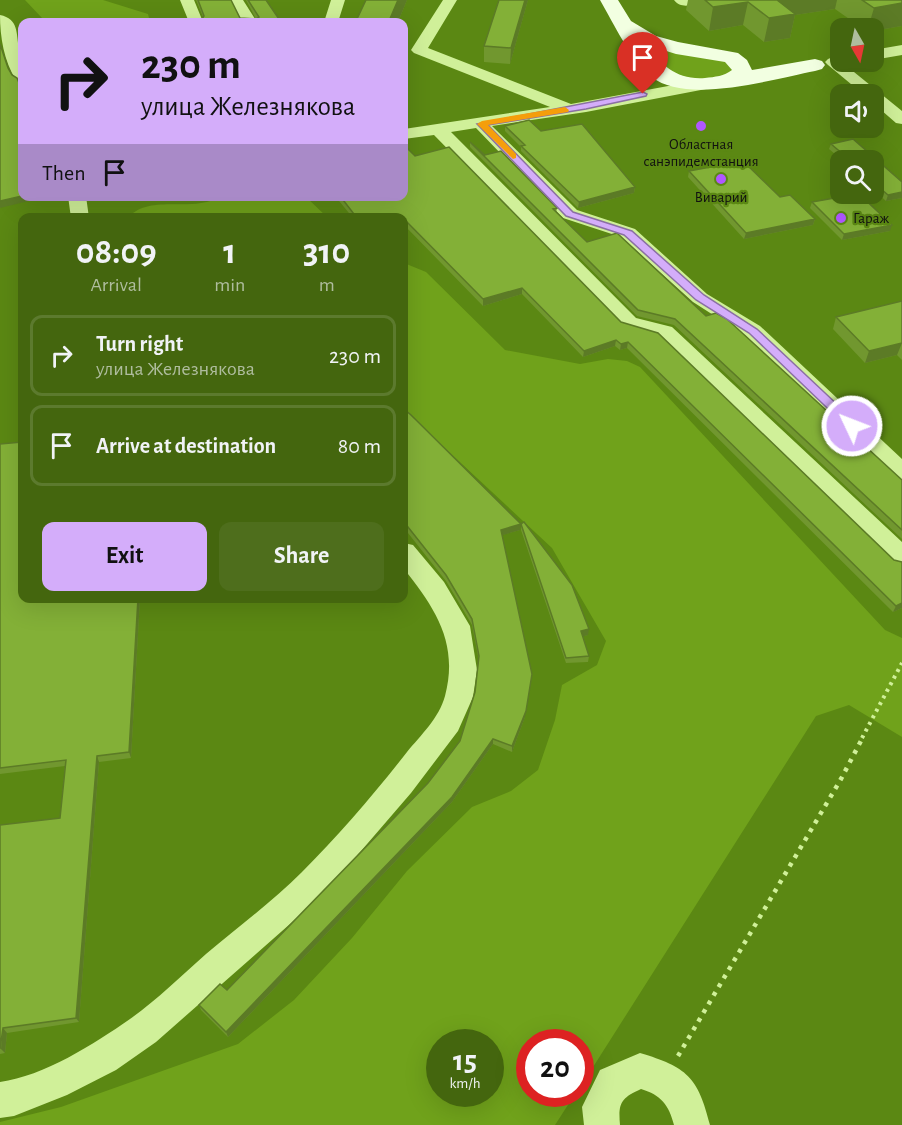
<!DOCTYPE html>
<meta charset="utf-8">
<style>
body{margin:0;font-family:"Alegreya Sans",sans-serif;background:#4e6e1c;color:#f1f3f6;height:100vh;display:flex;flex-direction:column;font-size:22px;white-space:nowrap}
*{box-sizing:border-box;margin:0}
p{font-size:20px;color:#afbd9e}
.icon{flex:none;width:33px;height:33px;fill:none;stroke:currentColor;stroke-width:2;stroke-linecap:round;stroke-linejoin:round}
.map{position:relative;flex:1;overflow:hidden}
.side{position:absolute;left:18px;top:213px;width:390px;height:390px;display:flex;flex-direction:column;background:#44660e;border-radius:12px;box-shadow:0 6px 24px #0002}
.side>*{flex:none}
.top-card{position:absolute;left:18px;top:18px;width:390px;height:183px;border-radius:12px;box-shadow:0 6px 24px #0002;background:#d4adfa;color:#111;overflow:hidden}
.needle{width:39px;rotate:171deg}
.controls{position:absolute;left:830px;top:18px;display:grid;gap:12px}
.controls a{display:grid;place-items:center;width:54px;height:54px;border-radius:12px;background:#44660e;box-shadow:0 6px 24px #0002;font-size:30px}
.speed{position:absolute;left:426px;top:1029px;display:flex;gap:12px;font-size:30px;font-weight:700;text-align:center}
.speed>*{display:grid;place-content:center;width:78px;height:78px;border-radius:50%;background:#44660e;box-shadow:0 6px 24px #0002;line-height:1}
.speed small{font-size:15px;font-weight:400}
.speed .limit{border:9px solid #d22;background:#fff;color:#111}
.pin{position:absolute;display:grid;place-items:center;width:51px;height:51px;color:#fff;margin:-62px -26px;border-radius:50% 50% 50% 0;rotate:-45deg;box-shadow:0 0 6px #0007}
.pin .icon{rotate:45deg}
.me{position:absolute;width:66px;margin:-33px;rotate:313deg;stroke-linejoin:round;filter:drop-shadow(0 0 4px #0008)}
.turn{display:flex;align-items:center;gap:21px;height:126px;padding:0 24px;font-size:27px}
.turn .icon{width:78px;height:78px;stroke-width:2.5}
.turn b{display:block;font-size:42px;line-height:51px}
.then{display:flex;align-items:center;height:57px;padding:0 24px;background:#0003;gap:12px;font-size:22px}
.eta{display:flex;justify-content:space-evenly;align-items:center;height:102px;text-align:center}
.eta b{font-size:36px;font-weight:700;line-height:42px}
.button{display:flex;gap:12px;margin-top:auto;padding:12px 24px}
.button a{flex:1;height:69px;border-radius:12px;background:#d4adfa;color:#111;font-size:24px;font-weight:700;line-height:69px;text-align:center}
.button a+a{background:#4e6e1c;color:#f1f3f6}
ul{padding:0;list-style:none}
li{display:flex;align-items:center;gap:18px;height:81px;margin:0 12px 9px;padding:0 12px;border:3px solid #5c7a2e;border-radius:12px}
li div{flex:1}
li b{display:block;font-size:22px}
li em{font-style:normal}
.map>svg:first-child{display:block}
.green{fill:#70a21b;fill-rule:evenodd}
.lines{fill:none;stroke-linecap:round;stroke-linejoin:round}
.path-far1{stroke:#d0f099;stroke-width:4;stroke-dasharray:3 4.5;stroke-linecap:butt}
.path{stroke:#d0f099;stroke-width:4.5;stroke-dasharray:4 6;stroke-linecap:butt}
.minor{fill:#d0f099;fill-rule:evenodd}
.major{fill:#f2ffe1;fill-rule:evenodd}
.wall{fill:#71972f}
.shaded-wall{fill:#5c7b26}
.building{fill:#83b037;stroke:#5c7b26;stroke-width:1.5}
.route{fill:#d4adfa;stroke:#8a70a2;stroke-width:1.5}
.slow{fill:#f59e0b}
.poi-dot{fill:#b057ff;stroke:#5b8813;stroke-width:2}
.labels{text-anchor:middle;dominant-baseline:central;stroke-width:4.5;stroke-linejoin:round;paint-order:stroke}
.far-poi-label{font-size:15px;fill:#111;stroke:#5b8813}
</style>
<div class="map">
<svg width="902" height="1125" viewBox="0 0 902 1125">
<rect width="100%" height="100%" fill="#5b8813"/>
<path class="green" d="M25,0h78l45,14 2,8h-110l2,-4z
M668,51l58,9 8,9 -3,4 -27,7 -29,-3 -18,-18 1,-3z
M224,196l82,1 21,20h-198c16,-19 50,-10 72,-14 8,-1 15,-4 23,-7z
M404,263l22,9 79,78 75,14 28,-5 19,2 13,6 245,263 17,8v99l-53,-32 -33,11 -235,370 -1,-44h-50v52h45l-20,31h-555v-3l61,-15 177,-63 56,-44 58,-62 55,-67 65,-64 39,-16 27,-21 17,-50 7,-35 35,-20 9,-24 -54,-93 -148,-138zM440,1042h50v52h-50z"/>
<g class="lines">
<path class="path-far1" d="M862,738l40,-75"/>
<path class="path" d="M678,1056l163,-277 22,-42"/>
<path class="minor" d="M180,0h14l9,22h-14z
M229,0h14l14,22h-14z
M331,0h14l-6,19 2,3h-14l-2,-3z
M443,0h14l-29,48 143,56 135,-25 6,2 2,3 -2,3 -6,2 -120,23 -94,14 85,84 58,19 72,65 53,32 142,133v22l-8,-2 -148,-143 -53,-34 -72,-65 -58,-19 -87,-90 -25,4 185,186 36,9 230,215v25l-9,-3 -235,-227 -36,-10 -188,-192 -30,4v-10l146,-22 -136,-54 -3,-3z
M674,0h29l-2,3c-10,2 -20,6 -27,-3z
M0,15c19,4 16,18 19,34 1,11 3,21 3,33l-6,-2c-12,-19 -16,-43 -16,-65z
M902,45v10l-29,5v-10z
M833,57l5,2 64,52v13l-6,-1 -23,-20v-9h-10l-35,-29 -3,-3 3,-3z
M68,196h18l3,22h-18z
M404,543l9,2 31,37 26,44 7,44 -4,27 -15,34 -47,62 -87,101 -168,148 -40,28 -49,25 -53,21 -14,2v-36c44,-6 94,-38 130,-63 27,-19 51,-43 76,-65 32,-27 67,-53 96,-82 37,-37 73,-79 105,-120 14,-17 32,-34 38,-56 14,-53 -10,-88 -41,-127z
M640,1053c47,14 58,24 70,72h-36c-5,-20 -13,-30 -33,-36 -20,9 -23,14 -21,36h-36l-2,-18 18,-37z"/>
<path class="major" d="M600,0h18l13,21 25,15 22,6 60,11 9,7 5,10 63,-11 7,2 3,4 -3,4 -7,2c-41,8 -129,34 -163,6 -23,-20 -37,-51 -52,-77zM647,45l29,9 49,8 7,8c-8,6 -17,7 -27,8 -28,2 -43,-12 -58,-33z"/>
</g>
<path class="wall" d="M196,0h35l9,18 16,1 -10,-19h20l15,22h-79v-3l1,-2z
M407,0l-9,22h-41v-3z
M528,0l-18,64 -26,-2v-16z
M688,0h214v26l-29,5v-3h-11l-27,-19 -40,6 -5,23 -26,4 -21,-17 -34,6 -23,-21z
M505,126l36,5 94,56 -1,6 -56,15 -57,-57v-4l-16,-16z
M853,139l49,43v16l-16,3 -13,-12v-29h-31l-13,-11 2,-5z
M470,142l15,13 72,53 -1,5 31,29 119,74 196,164v59l-228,-214 -37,-9 -167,-169z
M415,156l206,166 273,238 8,2v46l-9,4 -266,-264 -7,2 -5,-4 -32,11 -61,-63 -39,12 -79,-81v-7h-51l-18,-22h69z
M689,171l91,26 35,22 -2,6 -69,14 -56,-62z
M812,202l78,29 -48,9 -32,-32z
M902,301v59l-5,-5 -32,8 -32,-34 3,-12z
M404,409l116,121 -18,5 23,182 -13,35 -19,-8 -41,58 -224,235 -27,-27 -2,-5 28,-15 201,-207 32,-42 15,-49 4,-31 -7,-36 -26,-44 -42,-53z
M0,444l22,154 118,1 -9,159 -32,4 -20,260 -72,11 -2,20 -5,1v-229l60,-7 5,-52 -65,8z
M521,524l67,111 -5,1 6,20 -1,6 -22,1 -45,-133z"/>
<path class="shaded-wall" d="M398,0h9l-9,22h-9z
M525,0h3l-18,64 1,-16z
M773,0h64l-2,9 -40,6 -5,23 -26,4z
M748,2l-5,23 -34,6 4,-24z
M902,3v23l-29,5v-3h-5l6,-20z
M635,187l-1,6 -56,15 1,-6z
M902,192v6l-16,3 2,-6z
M22,196h27l-49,12v-7z
M815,219l-2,6 -69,14 2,-6z
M892,225l-2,6 -48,9 2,-6z
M522,288v6l-39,12v-7z
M616,340l-1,6 -32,11 1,-6z
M628,342l-1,6 -7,2 1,-6z
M902,343l-5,12 -32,8 4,-12z
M521,524l-1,6 -20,6 1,-6z
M138,598l2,1 -9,159 -2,-6z
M902,603v5l-9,4 3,-6z
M589,629l-1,6 -7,2v-6z
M531,680l-6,37 -13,35v-6z
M493,739v5l-41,58 -224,235 -2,-5z
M97,756l2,6 -20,260 -3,-4z
M3,1028l4,5 -2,20 -4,-4z"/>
<path class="building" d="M198,0h33l9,18 16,1 3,-2 -11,-17h18l15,22h-77l-2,-3 2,-3z
M366,0h32l-9,21 -32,-2z
M499,0h26l-14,48 -27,-2z
M705,0h72l18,14 -26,4 -21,-16 -35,5z
M862,0h40v3l-28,5z
M0,44l8,24 4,7 5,3 5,12v106l-22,5z
M529,120l12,11 41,-7 53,63 -56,15 -58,-56 4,-1 -20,-19z
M853,139l49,43v10l-14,3 -15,-13v-22h-23l-19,-16z
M470,142l15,13 16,-4 56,57 -4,1 34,33 30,-9 89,83 10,-3 11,6 175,161v50l-227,-211 -37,-9z
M449,147l172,175 37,11 236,227 8,2v41l-6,3 -268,-264 -7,2 -5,-4 -32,11 -62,-63 -39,11 -79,-80v-1h-47l-17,-22h64v-47l3,-1 8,8z
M743,161l37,36 10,-2 25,24 -69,14 -57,-62z
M857,194h2l33,31 -48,9 -32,-32z
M902,301v42l-33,8 -33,-34z
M404,409l7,6 110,109 -20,6 31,144 -6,37 -14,35 -19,-7 -41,58 -226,235 -27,-27 21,-21 7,6 201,-207 32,-42 15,-49 4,-36 -7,-37 -26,-44 -42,-53z
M22,442v156h116l-9,154 -32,4 -21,262 -73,10 -3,21v-224l60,-7 6,-58 -66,8v-324z
M524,522l48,63 17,44 -8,2 8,25 -23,2 -45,-134z"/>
<path class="route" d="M643,92l4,2 -1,2 -60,13 -98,16 85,87 59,19 72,64 53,34 100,94v5h-9l-99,-95 -53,-33 -72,-65 -58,-19 -89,-92z"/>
<path class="slow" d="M565,107l4,3 -1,2 -80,13 28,29v4l-3,1 -36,-35 5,-3z"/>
<g class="poi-dot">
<circle cx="701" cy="126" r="6"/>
<circle cx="721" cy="179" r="6"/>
<circle cx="841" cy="218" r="6"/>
</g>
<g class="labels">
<g class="far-poi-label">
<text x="701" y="144">Областная<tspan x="701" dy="17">санэпидемстанция</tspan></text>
<text x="721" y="197">Виварий</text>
<text x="853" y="218" text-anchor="start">Гараж</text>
</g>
</g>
</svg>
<div class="controls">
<a><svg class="needle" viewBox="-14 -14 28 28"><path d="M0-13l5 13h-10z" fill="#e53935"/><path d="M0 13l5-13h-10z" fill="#afbd9e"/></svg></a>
<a><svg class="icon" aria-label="sound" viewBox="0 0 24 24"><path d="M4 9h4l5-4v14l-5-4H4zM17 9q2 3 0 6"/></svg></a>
<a><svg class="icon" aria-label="search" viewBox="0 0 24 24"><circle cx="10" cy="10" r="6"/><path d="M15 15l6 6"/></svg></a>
</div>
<div class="speed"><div>15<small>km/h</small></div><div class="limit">20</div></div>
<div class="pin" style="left:643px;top:94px;background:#d93025"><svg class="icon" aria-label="arrive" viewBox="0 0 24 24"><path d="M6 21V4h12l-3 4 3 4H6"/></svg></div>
<svg class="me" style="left:852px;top:426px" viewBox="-20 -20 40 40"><circle r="17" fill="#d4adfa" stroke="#fff" stroke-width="3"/><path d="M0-11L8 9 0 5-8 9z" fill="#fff"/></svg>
<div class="top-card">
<div class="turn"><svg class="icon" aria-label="right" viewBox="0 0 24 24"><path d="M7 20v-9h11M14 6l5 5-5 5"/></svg><div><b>230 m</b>улица Железнякова</div></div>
<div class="then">Then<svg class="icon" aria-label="arrive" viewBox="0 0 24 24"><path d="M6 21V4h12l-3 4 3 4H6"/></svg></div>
</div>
<section class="side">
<div class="eta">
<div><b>08:09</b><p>Arrival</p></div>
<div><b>1</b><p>min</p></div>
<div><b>310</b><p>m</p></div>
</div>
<ul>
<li><svg class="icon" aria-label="right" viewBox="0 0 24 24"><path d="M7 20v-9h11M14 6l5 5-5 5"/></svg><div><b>Turn right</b><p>улица Железнякова</p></div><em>230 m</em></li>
<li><svg class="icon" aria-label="arrive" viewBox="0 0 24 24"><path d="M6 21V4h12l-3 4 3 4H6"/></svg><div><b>Arrive at destination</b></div><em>80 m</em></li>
</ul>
<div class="button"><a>Exit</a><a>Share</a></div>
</section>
</div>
